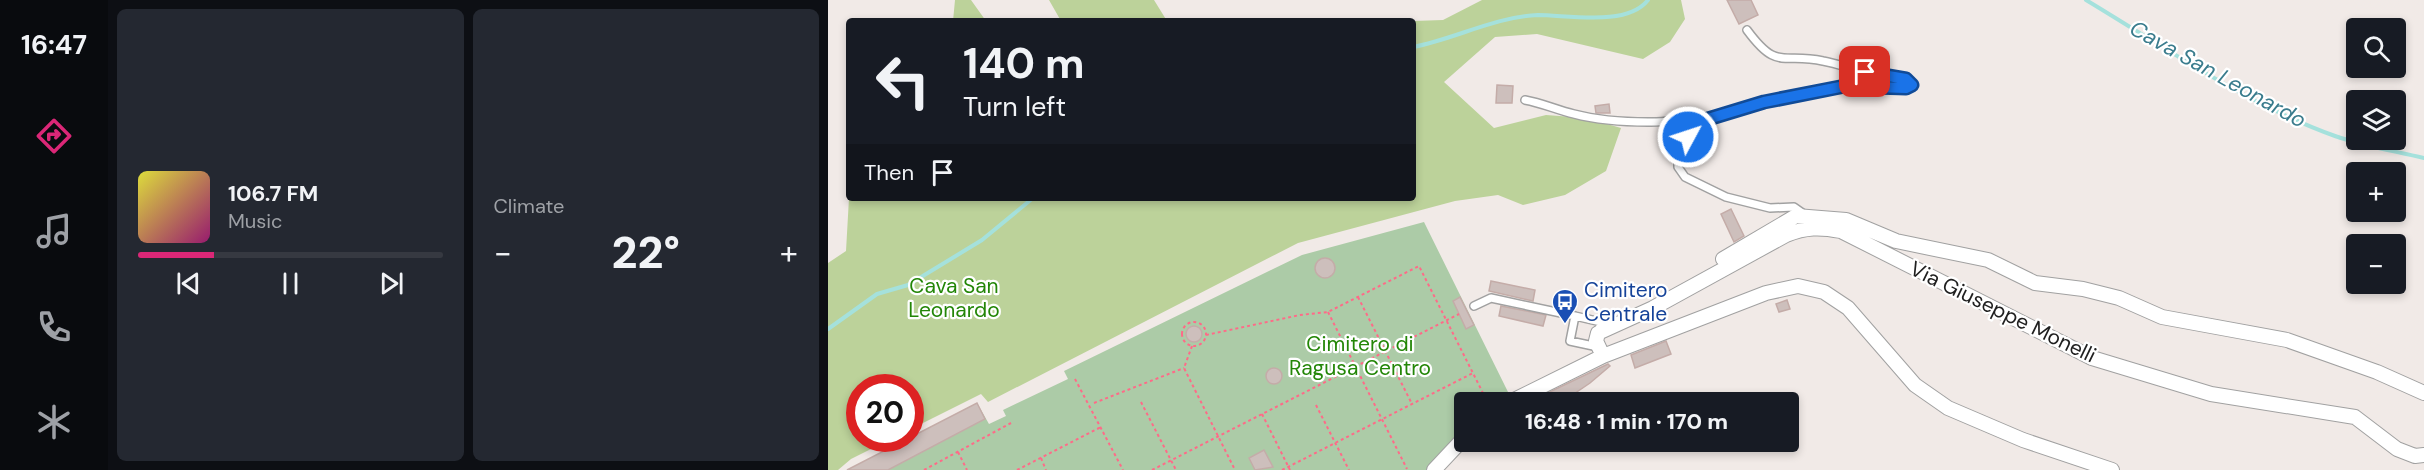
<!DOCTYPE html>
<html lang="en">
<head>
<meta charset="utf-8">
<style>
	:root { --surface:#171b24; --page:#242831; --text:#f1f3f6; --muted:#9ea1a6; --line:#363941; --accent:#db2777 }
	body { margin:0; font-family:"DM Sans",sans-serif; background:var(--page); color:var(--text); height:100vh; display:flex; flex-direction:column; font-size:22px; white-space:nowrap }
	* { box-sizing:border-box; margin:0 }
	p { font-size:20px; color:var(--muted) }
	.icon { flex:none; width:33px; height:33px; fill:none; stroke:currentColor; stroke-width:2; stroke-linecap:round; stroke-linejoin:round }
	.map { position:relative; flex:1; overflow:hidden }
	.side { display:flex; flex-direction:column; gap:9px; padding:9px; background:#0d0f14; width:720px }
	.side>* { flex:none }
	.banner { position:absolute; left:18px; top:18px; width:570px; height:183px; border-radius:6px; box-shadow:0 3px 9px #0003; background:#171b24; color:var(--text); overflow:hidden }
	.controls { position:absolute; left:1518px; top:18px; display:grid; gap:12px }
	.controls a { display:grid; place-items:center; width:60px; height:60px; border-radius:6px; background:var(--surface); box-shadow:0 3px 9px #0003; font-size:30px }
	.speed { position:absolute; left:18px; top:374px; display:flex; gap:12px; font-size:30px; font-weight:700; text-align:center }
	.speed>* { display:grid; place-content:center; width:78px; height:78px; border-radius:50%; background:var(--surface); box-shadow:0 3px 9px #0003; line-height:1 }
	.speed .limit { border:9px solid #d22; background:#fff; color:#111 }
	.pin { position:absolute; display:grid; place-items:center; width:51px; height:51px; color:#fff; margin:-26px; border-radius:12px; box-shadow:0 3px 9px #0006 }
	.me { position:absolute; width:66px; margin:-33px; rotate:50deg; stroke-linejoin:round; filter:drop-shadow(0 0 4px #0008) }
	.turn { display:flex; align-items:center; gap:21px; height:126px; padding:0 18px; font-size:27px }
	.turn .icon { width:78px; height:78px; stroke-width:2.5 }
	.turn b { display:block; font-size:42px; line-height:51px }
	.then { display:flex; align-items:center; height:57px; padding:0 18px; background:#0003; gap:12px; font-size:22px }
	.big { font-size:45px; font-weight:800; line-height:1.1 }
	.side .card { flex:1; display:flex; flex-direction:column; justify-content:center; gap:9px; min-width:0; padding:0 21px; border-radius:9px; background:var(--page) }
	.song { display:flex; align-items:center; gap:18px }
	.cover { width:72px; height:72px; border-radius:9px; background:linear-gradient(135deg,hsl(60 70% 55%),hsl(320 70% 35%)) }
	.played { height:6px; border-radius:3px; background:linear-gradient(90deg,var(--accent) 25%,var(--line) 25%) }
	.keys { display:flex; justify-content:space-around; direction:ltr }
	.heat { display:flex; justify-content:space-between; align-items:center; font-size:33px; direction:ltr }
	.side .tiles { flex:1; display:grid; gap:9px; grid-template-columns:repeat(2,1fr) }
	.trip { position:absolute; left:626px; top:392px; width:345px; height:60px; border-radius:6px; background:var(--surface); box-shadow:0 3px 9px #0003; font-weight:800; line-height:60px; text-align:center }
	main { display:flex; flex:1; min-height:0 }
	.dock { display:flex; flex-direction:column; width:108px; justify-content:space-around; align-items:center; background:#090b0e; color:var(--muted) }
	.dock .icon { width:42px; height:42px }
	.dock .current { color:var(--accent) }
	.dock b { font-size:27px; color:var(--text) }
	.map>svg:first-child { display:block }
	.forest { fill:#bcd29a }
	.cemetery { fill:#accba7 }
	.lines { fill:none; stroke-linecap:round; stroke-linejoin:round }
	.stream { stroke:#a5e1dc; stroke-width:4 }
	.building { fill:#cdbfbc; stroke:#c4aca8; stroke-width:1.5 }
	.service-casing { stroke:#a1a1a1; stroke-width:10 }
	.minor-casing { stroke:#a1a1a1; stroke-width:16 }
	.path { stroke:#ff6a88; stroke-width:2; stroke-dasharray:3 3; stroke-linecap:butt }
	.service { stroke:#fff; stroke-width:7 }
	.minor { stroke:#fff; stroke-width:14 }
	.route-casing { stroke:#114b97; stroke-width:15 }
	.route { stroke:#1a73e8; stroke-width:10 }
	.labels { text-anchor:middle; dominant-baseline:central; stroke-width:4.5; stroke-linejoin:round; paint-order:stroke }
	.park-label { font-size:21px; fill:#238607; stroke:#fff }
	.transit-label { font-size:21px; fill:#164399; stroke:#fff; text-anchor:start }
	.street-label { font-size:21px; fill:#202020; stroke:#fff }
	.water-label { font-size:22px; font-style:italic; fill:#3a7c8d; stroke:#fff }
</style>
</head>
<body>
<main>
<nav class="dock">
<b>16:47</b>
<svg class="icon current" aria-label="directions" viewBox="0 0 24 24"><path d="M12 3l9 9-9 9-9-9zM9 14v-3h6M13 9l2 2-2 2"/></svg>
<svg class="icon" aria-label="music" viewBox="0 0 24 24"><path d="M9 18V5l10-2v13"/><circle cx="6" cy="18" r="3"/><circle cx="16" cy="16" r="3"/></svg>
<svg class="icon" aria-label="phone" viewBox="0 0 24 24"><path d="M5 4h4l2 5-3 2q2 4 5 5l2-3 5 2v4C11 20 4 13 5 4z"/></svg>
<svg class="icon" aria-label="climate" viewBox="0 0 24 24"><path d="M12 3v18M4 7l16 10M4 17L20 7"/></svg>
</nav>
<section class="side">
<div class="tiles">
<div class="card">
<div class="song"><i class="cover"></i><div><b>106.7 FM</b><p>Music</p></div></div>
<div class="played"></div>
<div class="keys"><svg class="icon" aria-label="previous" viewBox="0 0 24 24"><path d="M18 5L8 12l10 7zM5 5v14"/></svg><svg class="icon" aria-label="pause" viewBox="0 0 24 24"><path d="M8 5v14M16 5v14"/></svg><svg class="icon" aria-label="next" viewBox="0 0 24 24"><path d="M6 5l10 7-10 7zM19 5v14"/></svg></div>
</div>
<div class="card"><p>Climate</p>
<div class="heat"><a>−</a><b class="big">22°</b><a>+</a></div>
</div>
</div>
</section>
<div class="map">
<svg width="1596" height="470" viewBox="0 0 1596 470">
	<rect width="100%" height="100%" fill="#f1eae7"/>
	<path class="forest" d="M127,0H143L158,21H125Z
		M221,0H326L339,21H233Z
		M654,0H853L857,19L842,42L815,59L709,34L667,37L616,82L666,128L718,115L758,118L793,128L778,171L737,195L695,205L670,195L627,201L470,243L160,402L153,394L83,429L82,387H32V438H65L23,459L10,470H0V263L18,251L21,198H585V21L615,20Z"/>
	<path class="cemetery" d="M596,222L681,394L670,402H636V432L598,470H21L149,403L161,424L178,416L175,410L240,379L236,371L474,255Z"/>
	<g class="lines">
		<path class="stream" d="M1258,0C1338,48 1418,104 1507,136C1535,146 1567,151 1596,158
			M585,47C627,39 666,17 710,15C740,15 799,27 820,0
			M0,329L49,294L80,285L154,240L205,198"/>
	</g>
	<path class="building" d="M899,0H923L930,15L911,24Z
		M669,85L685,86L684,103H668Z
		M781,104L782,113H768L767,106Z
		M903,209L916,236L906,242L893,214Z
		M487 268a10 10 0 1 1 20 0a10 10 0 1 1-20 0Z
		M663,281L707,290L705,301L661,291Z
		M632,297L646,325L638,329L625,301Z
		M959,300L962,309L951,312L948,304Z
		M673,306L718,315L715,326L671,316Z
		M358 334a8 8 0 1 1 16 0a8 8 0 1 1-16 0Z
		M838,341L843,354L807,368L803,355Z
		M780,364L782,366L762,383L734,402H711L709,398Z
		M438 376a8 8 0 1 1 16 0a8 8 0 1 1-16 0Z
		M149,403L157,419L60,470H19Z
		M436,450L445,467L427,470L421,458Z"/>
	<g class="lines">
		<defs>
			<path id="service" d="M919,30C950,72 954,52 995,61C1012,64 1028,71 1045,74C1059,76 1074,76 1084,85L1078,88L1017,86L936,102L880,119L860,137L850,154V167L857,177L898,197L942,208L966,207L976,214
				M697,100C714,103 729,110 746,114C769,120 797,122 820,122C841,123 859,116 880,119
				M646,306L663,298L747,316
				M770,333L773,322L747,316L742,341L770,347"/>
			<path id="minor" d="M895,259L968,216L1018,220L1068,241L1160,260L1207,283L1255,289L1291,298L1334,317L1459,340L1549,372L1596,393
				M775,356L768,341L770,333L825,308L958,235C978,227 992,227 1013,231L1264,358L1383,394L1527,417L1569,449L1587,456L1596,455
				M682,402L775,356L938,293L970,286L996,292L1020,308L1087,385L1120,408L1195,440L1284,470
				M606,470L636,438"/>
		</defs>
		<use href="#service" class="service-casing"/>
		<use href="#minor" class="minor-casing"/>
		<path class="path" d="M530,297L584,404
			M500,312L579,469
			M354 334a12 12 0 1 1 24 0a12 12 0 1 1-24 0Z
			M378,335L472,315L500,312L591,266L659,401
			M364,346L356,368L407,470
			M247,379L295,470
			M313,402L348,470
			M266,403L356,368
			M488,405L521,470
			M434,414L462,470
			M130,452L139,470
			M213,458L218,470
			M96,470L183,423
			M189,470L273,427
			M324,470L631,314
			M454,470L645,373"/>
		<use href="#service" class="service"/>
		<use href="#minor" class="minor"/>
	</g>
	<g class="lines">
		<defs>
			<path id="route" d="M860,137L880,119L936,102L1017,86L1078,88L1084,85L1078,79L1037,72"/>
		</defs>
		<use href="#route" class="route-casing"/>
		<use href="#route" class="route"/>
	</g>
	<defs>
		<symbol id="bus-pin" viewBox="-11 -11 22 30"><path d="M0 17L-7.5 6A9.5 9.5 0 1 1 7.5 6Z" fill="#1a4fb4" stroke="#fff"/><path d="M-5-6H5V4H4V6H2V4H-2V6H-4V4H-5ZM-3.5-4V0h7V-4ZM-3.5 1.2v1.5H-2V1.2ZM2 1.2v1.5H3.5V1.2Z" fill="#fff"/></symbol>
	</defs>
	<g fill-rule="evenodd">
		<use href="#bus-pin" x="722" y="287" width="30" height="40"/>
	</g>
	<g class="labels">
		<g class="park-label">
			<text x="126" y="286">Cava San<tspan x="126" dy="24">Leonardo</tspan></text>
			<text x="532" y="344">Cimitero di<tspan x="532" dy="24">Ragusa Centro</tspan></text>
		</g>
		<g class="transit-label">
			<text x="756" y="290">Cimitero<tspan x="756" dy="24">Centrale</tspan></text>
		</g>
		<g class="street-label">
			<text transform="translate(1175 312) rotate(26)">Via Giuseppe Monelli</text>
		</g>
		<g class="water-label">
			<text transform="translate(1390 74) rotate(29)">Cava San Leonardo</text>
		</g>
	</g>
</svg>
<div class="controls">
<a><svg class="icon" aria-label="search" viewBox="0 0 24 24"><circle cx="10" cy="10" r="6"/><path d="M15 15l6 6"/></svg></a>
<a><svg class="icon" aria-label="layers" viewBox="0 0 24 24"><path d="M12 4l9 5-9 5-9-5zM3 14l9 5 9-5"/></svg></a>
<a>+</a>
<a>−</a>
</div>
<div class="speed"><div class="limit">20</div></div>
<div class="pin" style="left:1037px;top:72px;background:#d93025"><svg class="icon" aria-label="arrive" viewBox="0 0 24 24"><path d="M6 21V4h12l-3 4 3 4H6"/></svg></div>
<svg class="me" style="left:860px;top:137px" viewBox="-20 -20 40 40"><circle r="17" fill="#1a73e8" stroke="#fff" stroke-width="3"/><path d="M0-11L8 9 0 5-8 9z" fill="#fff"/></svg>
<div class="trip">16:48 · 1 min · 170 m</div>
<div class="banner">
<div class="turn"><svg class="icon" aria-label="left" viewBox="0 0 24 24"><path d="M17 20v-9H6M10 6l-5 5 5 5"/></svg><div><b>140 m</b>Turn left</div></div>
<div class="then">Then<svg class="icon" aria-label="arrive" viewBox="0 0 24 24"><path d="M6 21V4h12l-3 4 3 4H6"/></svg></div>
</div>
</div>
</main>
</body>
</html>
